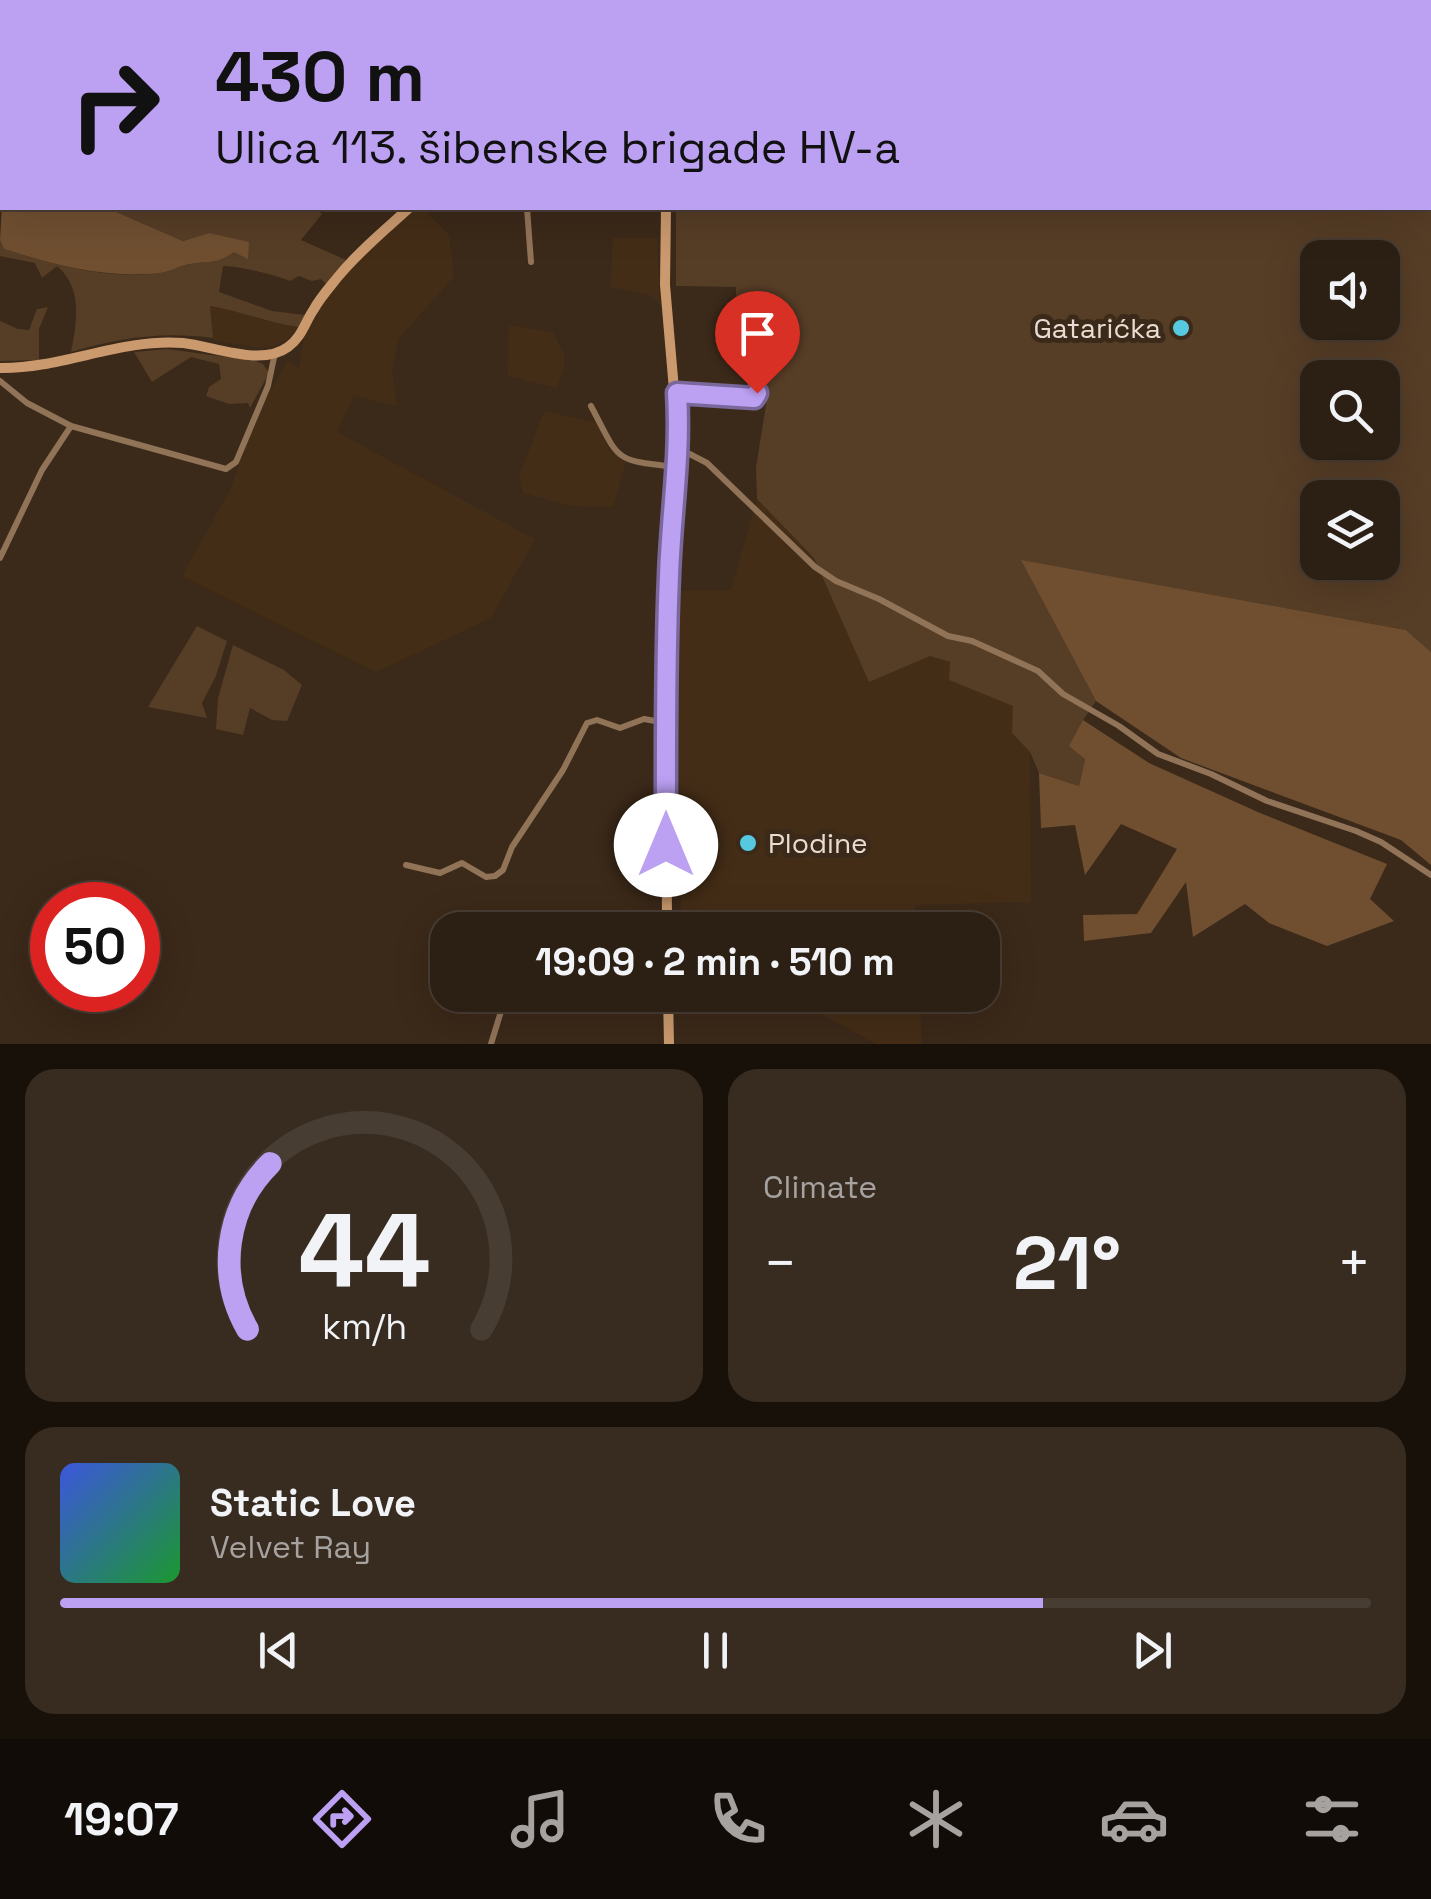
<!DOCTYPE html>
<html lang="en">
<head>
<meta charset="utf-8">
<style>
	:root { --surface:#2c1f13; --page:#382c21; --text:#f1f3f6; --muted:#a6a2a0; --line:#483d33; --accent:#bca0f2 }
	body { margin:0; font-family:"Space Grotesk",sans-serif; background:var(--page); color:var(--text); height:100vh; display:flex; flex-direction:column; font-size:38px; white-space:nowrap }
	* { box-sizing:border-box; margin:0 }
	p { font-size:32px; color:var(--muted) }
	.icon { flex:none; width:55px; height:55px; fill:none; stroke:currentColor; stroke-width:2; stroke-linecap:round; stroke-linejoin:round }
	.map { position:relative; height:1044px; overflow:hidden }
	.drawer { display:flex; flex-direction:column; gap:25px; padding:25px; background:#18110a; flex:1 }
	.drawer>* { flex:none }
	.banner { position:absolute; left:0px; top:0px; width:1432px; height:210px; box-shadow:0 10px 40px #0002,0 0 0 2px var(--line); background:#bca0f2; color:#111; overflow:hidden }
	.tools { position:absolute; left:1300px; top:240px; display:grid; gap:20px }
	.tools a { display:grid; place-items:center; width:100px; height:100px; border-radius:20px; background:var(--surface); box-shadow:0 10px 40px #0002,0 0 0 2px var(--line); font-size:50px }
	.speed { position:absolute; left:30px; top:882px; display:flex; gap:20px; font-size:50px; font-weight:700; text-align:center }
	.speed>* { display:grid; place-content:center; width:130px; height:130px; border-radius:50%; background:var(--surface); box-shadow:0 10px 40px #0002,0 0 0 2px var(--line); line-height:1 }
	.speed .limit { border:15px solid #d22; background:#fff; color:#111 }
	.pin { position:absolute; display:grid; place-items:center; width:85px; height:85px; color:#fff; margin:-102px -42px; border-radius:50% 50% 50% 0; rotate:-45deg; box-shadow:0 0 10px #0007 }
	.pin .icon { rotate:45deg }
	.me { position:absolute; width:110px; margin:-55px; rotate:0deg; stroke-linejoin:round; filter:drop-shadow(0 0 8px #0008) }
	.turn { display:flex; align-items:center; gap:35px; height:210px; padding:0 50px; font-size:45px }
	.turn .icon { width:130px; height:130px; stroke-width:2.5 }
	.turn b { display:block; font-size:70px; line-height:85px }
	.big { font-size:75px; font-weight:700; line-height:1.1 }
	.drawer .card { flex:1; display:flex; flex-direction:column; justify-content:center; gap:15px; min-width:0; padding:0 35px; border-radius:30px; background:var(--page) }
	.drawer .dial { align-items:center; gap:0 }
	.dial svg { height:260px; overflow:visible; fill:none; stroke:var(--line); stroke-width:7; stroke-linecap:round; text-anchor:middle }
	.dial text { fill:var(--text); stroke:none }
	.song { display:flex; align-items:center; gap:30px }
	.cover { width:120px; height:120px; border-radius:15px; background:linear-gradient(135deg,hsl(230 70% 55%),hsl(130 70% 35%)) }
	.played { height:10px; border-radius:5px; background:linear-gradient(90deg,var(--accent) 75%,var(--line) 75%) }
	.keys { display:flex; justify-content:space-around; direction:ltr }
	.heat { display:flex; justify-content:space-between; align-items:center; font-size:55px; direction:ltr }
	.drawer .tiles { flex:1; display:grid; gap:25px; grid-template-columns:1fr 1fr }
	.card:last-child { grid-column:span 2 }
	.trip { position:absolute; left:430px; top:912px; width:570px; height:100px; border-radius:30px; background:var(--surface); box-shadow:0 10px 40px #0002,0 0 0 2px var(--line); font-weight:700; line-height:100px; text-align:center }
	.tab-bar { display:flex; height:160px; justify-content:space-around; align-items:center; background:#120c08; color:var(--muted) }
	.tab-bar .icon { width:70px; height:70px }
	.tab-bar .on { color:var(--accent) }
	.tab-bar b { font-size:45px; color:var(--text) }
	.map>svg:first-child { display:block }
	.built { fill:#442d17 }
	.green { fill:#563d26; fill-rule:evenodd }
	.forest { fill:#704f31 }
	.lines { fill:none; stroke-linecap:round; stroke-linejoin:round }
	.street { stroke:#917358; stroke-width:6 }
	.secondary { stroke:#ca996e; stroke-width:10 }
	.route-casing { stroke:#7a689d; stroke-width:25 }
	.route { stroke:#bca0f2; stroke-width:18 }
	.poi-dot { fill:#56c9e0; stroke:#3b2919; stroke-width:4 }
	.labels { text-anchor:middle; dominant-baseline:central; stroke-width:10; stroke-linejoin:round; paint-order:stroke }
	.poi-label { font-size:28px; fill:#e8dcd2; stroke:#3b2919; text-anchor:end }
</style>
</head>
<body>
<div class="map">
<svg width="1431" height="1044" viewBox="0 0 1431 1044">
	<rect width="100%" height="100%" fill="#3b2919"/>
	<path class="built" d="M414,208H422L449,235L454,277L399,338L392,370L397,406L354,396L337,432L535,539L491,618L376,672L182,576L231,488L256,415L288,360L299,368L304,337L314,315L340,280Z
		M613,238H657L660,304L649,295L610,287Z
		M209,306L244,312L262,320L298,327L290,338L274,346L260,348L213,340Z
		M509,325L553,332L564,354V367L557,388L508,376Z
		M544,411L598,423L609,449L626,462L613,507L571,506L523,493L519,476Z
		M757,499L814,558L869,681L930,656L950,662L949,680L1014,706L1012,733L1030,752L1031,902L915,905V930H681L676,591L731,590Z
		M787,995H919L922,1044H876Z"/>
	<path class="green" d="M773,0H1431V652L1406,630L1022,561L1096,701L1083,720L1085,758L1079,786L1039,773L1030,752L1012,733L1013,706L949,680L950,662L930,656L869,682L814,558L757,499L756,467L766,405L764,314L736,299V287L676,286V208H1430V2H773ZM1318,258H1382V322H1318ZM1318,378H1382V442H1318ZM1318,498H1382V562H1318Z
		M107,208H313L322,214L301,240L346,260L326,284L321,279L312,281L299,276L290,281C275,275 239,266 223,266L219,292L272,311L306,315L298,327C268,323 241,311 210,306L213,338C162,331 119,338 71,352C77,322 83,288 57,266L42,278L35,263L0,256V240L4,249C53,265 108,280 160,273C171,272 180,265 191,264C210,261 218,264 234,252L209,233L183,241Z
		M48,307L39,329V360L0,361V321L18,329L29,330L37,309Z
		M167,349L256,361L263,364L269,373L250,408L248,403L229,404L206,396L209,387L221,379L219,364L191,357L152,382L134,352Z
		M197,626L227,641L216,676L202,703L207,718L148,707Z
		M233,645L284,670L302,685L287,721L272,720L250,708L243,735L216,729L218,698Z"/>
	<path class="forest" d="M2,206L107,208L183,241L209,233L249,242L248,259L234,252C218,264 210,261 190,264C180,265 171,272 160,273C108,279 53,265 4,249L0,240Z
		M1021,560L1406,630L1431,652V865L1401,840L1181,758L1096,701Z
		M1083,720L1149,763L1260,813L1387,864L1370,899L1394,921L1327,946L1269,923L1245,904L1193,937L1186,882L1151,933L1084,941L1083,915L1137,914L1177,849L1121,824L1085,875L1075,825L1041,828L1039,773L1079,786L1085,759L1069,746Z"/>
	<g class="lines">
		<path class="street" d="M728,0L733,2
			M476,2L479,0
			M589,2L591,0
			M527,208L531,262
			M0,381L27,403L71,426L226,469L236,462L268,386L275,353
			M677,393L754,397L757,393L755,329
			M591,406C620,461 612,460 676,467
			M680,449L707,463L815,567L836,581L879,599L948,636L972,641L1038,671L1063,694L1119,726L1158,754L1211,774L1267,801L1356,831L1381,842L1431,875
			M0,558L42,470L71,426
			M406,865L440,873L462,863L486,877L495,876L503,870L512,847L563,770L587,723L597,720L620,728L644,719L666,723
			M491,1044L506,995"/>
		<path class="secondary" d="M662,0V2
			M666,208L665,285L679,448L669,571L666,654L667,930
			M0,368C62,369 120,338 183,343C213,346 261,367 288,347C302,337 305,322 314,309C320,298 329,288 337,278C358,252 385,230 409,208
			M668,995L669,1044"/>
	</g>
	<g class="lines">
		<defs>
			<path id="route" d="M666,845C666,755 665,666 669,576C671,515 681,455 677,393L754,398L757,393"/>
		</defs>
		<use href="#route" class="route-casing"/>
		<use href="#route" class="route"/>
	</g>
	<g class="poi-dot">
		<circle cx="1181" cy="328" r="10"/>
		<circle cx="748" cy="843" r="10"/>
	</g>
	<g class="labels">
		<g class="poi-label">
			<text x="1161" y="328">Gatarićka</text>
			<text x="768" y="843" text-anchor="start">Plodine</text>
		</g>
	</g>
</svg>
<div class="tools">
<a><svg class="icon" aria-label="sound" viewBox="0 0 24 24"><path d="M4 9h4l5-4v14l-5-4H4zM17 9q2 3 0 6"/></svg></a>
<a><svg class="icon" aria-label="search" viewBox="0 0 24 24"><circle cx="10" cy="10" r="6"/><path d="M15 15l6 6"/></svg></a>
<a><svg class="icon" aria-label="layers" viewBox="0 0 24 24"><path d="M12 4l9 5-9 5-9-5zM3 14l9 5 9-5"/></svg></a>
</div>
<div class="speed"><div class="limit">50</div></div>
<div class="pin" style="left:757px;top:393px;background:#d93025"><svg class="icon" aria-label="arrive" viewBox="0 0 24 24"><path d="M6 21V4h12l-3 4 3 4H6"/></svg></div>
<svg class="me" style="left:666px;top:845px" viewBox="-20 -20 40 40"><circle r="19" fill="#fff"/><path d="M0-13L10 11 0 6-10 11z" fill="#bca0f2"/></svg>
<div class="trip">19:09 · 2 min · 510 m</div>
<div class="banner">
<div class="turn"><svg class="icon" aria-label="right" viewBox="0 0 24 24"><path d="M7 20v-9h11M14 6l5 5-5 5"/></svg><div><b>430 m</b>Ulica 113. šibenske brigade HV-a</div></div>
</div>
</div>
<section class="drawer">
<div class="tiles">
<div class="card dial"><svg viewBox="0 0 100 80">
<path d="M14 69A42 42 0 1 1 86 69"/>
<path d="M14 69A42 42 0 0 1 21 18" stroke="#bca0f2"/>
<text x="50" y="56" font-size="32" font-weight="700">44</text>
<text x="50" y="72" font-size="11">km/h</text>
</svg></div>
<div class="card"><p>Climate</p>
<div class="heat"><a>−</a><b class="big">21°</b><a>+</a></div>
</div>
<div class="card">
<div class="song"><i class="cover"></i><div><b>Static Love</b><p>Velvet Ray</p></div></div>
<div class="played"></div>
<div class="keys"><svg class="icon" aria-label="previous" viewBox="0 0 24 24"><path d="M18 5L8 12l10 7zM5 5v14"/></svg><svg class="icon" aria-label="pause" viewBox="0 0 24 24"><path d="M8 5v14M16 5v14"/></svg><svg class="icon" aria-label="next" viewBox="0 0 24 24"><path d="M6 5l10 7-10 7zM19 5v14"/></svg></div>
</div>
</div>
</section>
<nav class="tab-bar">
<b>19:07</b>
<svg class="icon on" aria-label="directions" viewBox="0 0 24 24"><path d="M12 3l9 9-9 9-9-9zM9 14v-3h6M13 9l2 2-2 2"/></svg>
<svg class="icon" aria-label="music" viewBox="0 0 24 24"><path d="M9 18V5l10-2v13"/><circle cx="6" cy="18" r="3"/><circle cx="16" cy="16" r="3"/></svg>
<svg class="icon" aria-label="phone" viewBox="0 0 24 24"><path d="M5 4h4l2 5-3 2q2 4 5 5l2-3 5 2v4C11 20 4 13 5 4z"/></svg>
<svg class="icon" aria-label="climate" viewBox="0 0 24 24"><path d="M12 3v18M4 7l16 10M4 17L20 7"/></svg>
<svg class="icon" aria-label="car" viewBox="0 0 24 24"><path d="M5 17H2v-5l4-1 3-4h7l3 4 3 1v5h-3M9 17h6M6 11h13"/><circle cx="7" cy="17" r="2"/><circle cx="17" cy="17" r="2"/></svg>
<svg class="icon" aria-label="filters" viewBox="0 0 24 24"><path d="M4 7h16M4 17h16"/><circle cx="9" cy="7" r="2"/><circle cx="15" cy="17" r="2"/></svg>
</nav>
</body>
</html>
